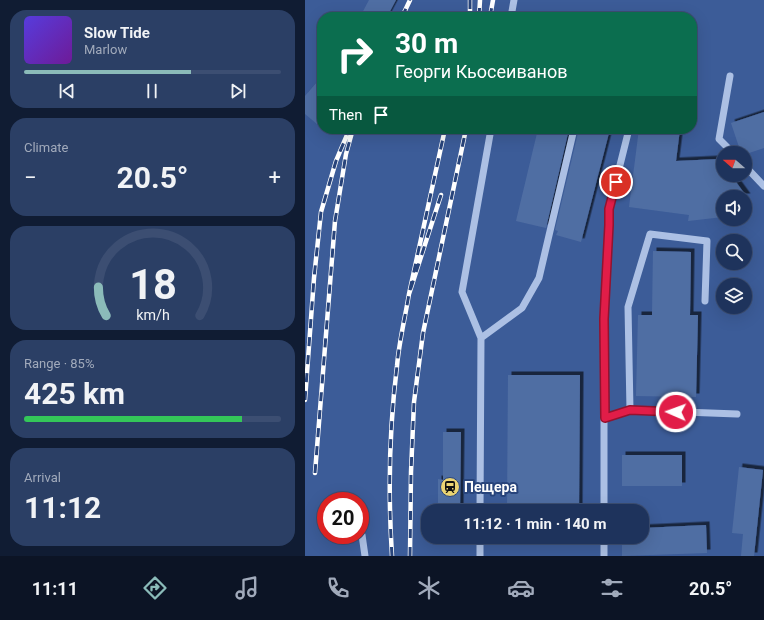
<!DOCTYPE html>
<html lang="en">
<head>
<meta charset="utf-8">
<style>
	:root { --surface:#1e335c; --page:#2b3f65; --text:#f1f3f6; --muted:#a1aabb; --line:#3c4e72; --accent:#8bbbb9 }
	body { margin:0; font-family:Roboto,sans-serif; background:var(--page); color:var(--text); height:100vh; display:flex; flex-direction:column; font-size:15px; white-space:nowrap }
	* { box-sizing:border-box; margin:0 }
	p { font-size:13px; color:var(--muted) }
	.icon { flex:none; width:22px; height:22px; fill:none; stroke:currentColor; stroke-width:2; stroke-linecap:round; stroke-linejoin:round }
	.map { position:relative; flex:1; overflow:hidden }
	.drawer { display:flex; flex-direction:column; gap:10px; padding:10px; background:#101c33; width:305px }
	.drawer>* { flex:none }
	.hud { position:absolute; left:12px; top:12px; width:380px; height:122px; border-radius:16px; box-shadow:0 4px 16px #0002,0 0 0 1px var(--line); background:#0b6e4f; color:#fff; overflow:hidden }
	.needle { width:26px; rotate:290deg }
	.controls { position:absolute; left:411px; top:146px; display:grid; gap:8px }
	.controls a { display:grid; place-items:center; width:36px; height:36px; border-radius:50%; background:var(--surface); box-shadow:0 4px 16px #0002,0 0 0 1px var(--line); font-size:20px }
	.speed { position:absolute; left:12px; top:492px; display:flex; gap:8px; font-size:20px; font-weight:700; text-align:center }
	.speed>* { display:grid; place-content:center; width:52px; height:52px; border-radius:50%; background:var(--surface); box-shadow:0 4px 16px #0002,0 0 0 1px var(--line); line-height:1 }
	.speed .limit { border:6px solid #d22; background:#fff; color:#111 }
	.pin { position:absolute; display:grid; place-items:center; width:34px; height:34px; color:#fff; margin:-17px; border:2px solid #fff; border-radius:50%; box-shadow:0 1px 4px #0007 }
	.me { position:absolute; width:44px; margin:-22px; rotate:272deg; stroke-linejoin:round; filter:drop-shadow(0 0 3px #0008) }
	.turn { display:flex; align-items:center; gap:14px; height:84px; padding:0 12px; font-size:18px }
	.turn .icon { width:52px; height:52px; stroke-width:2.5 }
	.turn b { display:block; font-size:28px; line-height:34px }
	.then { display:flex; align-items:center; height:38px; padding:0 12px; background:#0003; gap:8px; font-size:15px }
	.big { font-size:30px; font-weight:700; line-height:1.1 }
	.drawer .widget { flex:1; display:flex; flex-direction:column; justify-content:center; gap:6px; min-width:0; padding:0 14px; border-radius:16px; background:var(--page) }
	.drawer .dial { align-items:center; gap:0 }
	.dial svg { height:104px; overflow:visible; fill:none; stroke:var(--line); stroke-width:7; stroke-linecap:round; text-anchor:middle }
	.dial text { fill:var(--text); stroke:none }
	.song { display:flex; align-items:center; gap:12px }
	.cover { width:48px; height:48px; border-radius:6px; background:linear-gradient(135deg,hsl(250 70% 55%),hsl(280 70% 35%)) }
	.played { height:4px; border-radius:2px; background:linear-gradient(90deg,var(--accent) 65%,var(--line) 65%) }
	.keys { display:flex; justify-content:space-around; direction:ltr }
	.heat { display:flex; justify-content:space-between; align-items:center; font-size:22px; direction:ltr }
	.charge { height:6px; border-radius:3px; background:linear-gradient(90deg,#34c759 85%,var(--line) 0) }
	.trip { position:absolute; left:116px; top:504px; width:228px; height:40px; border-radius:16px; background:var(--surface); box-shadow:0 4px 16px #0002,0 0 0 1px var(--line); font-weight:700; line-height:40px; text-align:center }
	.tabs { display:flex; height:64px; justify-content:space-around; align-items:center; background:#0c1425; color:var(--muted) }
	.tabs .icon { width:28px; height:28px }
	.tabs .selected { color:var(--accent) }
	.tabs b { font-size:18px; color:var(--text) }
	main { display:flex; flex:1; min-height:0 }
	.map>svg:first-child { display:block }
	.green { fill:#3c5c98; fill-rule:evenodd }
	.building { fill:#506ea3; filter:url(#shadow) }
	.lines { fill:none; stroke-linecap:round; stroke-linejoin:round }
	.minor { stroke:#acc0e4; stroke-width:7 }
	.rail-casing { stroke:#fff; stroke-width:4.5 }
	.rail { stroke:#28447b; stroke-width:3; stroke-dasharray:9; stroke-linecap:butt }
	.route-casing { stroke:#92132f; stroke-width:10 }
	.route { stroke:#e11d48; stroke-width:7 }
	.labels { text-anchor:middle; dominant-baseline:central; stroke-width:4; stroke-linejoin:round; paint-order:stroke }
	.poi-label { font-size:14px; font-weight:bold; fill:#fff; stroke:#28447b; text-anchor:start }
</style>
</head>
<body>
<main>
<section class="drawer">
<div class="widget">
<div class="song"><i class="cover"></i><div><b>Slow Tide</b><p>Marlow</p></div></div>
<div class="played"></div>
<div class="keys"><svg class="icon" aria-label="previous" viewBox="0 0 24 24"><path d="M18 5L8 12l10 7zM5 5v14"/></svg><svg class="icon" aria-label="pause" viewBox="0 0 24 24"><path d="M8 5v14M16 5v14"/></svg><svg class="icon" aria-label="next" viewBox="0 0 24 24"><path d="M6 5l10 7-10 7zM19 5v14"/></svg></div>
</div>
<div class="widget"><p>Climate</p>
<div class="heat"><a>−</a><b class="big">20.5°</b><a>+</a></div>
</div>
<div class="widget dial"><svg viewBox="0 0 100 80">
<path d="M14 69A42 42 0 1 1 86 69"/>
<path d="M14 69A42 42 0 0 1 8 47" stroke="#8bbbb9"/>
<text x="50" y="56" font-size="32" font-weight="700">18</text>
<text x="50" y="72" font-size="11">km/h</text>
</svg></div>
<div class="widget"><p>Range · 85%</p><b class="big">425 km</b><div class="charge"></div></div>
<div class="widget"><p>Arrival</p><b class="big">11:12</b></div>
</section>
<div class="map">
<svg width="459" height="556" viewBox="0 0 459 556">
	<defs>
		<filter id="shadow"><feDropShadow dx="3.5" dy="-3.5" stdDeviation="0" flood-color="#0009"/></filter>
	</defs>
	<rect width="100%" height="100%" fill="#28447b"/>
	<path class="green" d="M0,0H459V556H0ZM17,17H387V129H17ZM418,153H440V175H418ZM418,197H440V219H418ZM418,241H440V263H418ZM418,285H440V307H418ZM21,501H55V535H21ZM123,511H337V537H123Z"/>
	<path class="building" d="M64,0H91L82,17H55Z
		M17,76V117L12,124L0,114V96Z
		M459,112V148L444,153H436L426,123Z
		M233,129H264L241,228L211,221Z
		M274,129H305L276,242L251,235L253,231L250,230Z
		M334,129H375L371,161L414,159L418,164V175H426L442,197H418V217L383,221L384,215L324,207Z
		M348,251L386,252L385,315H393L391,397L331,396L333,315H347Z
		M203,375H275L274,511H202Z
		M138,432H156L155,511H135V506H133V479L138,480Z
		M317,455H377V486H317Z
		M434,467L458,470L449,556H436L438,534L427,533Z
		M401,525L402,553L317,556V537H337V528Z"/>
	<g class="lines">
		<path class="minor" d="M206,17L209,0
			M425,76L414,139L428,153
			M440,166L459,186
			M176,338L217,308L234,278L269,129
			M325,410L432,414
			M300,418L325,410L323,307L345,234L402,241L400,301
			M175,511L176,338L157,292L186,129
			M299,511V319L304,209L324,129
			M57,535L60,556
			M175,556V537
			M299,556V537"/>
		<defs>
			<path id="rail" d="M165,0V17
				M97,17L105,0
				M174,17L175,0
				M185,17L188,0
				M136,195L104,294L140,129
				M0,400L9,278L16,212L31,161L42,135
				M10,473L30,221L41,154L48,129
				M87,556C83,493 84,430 92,366C94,342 100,318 104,294
				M105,556L106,472L109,402L118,333L161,129"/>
		</defs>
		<use href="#rail" class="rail-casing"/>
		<use href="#rail" class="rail"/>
	</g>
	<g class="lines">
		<defs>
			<path id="route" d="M311,182L304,209V225L299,319L300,418L325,410L371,412"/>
		</defs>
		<use href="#route" class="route-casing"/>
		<use href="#route" class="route"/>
	</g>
	<defs>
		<symbol id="station-disc" viewBox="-11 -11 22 22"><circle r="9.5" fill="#ebd473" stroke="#28447b"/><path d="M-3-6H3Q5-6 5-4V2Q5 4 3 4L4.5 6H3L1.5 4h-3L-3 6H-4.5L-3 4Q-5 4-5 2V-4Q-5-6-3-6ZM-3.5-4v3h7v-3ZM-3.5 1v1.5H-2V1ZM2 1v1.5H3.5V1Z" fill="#111"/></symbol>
	</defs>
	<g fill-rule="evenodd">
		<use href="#station-disc" x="134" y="476" width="22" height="22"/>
	</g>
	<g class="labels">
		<g class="poi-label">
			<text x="159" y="487">Пещера</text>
		</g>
	</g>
</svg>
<div class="controls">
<a><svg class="needle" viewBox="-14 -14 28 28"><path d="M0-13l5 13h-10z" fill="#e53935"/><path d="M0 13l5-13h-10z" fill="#a1aabb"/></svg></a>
<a><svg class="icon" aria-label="sound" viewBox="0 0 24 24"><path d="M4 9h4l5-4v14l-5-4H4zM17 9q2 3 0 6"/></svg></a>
<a><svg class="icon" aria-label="search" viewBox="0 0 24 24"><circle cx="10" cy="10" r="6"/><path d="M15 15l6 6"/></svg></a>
<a><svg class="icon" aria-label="layers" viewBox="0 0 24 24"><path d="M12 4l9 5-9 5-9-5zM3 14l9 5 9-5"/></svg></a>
</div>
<div class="speed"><div class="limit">20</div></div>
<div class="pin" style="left:311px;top:182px;background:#d93025"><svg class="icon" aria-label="arrive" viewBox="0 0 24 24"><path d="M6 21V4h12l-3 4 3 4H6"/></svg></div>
<svg class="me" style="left:371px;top:412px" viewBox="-20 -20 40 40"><circle r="17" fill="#e11d48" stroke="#fff" stroke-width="3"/><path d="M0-11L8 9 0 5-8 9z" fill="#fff"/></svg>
<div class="trip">11:12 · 1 min · 140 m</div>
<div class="hud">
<div class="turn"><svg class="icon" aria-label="right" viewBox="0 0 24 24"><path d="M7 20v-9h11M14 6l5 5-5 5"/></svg><div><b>30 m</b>Георги Кьосеиванов</div></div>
<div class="then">Then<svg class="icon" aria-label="arrive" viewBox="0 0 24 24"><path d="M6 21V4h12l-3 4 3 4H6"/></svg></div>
</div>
</div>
</main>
<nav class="tabs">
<b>11:11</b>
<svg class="icon selected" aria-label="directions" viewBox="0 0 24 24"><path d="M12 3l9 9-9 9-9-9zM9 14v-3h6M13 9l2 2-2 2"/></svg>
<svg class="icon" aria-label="music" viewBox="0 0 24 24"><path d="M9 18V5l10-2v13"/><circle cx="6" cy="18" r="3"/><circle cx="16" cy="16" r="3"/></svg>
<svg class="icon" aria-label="phone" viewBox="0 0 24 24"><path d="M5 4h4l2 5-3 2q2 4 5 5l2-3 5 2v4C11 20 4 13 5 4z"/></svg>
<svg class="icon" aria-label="climate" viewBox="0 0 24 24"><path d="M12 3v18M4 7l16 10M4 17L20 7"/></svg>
<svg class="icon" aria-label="car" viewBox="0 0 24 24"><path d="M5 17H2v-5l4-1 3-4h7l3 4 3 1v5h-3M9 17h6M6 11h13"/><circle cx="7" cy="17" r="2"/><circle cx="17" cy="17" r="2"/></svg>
<svg class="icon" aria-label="filters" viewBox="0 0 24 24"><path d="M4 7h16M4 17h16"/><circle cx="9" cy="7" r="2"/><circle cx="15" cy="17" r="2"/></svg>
<b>20.5°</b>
</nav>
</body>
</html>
